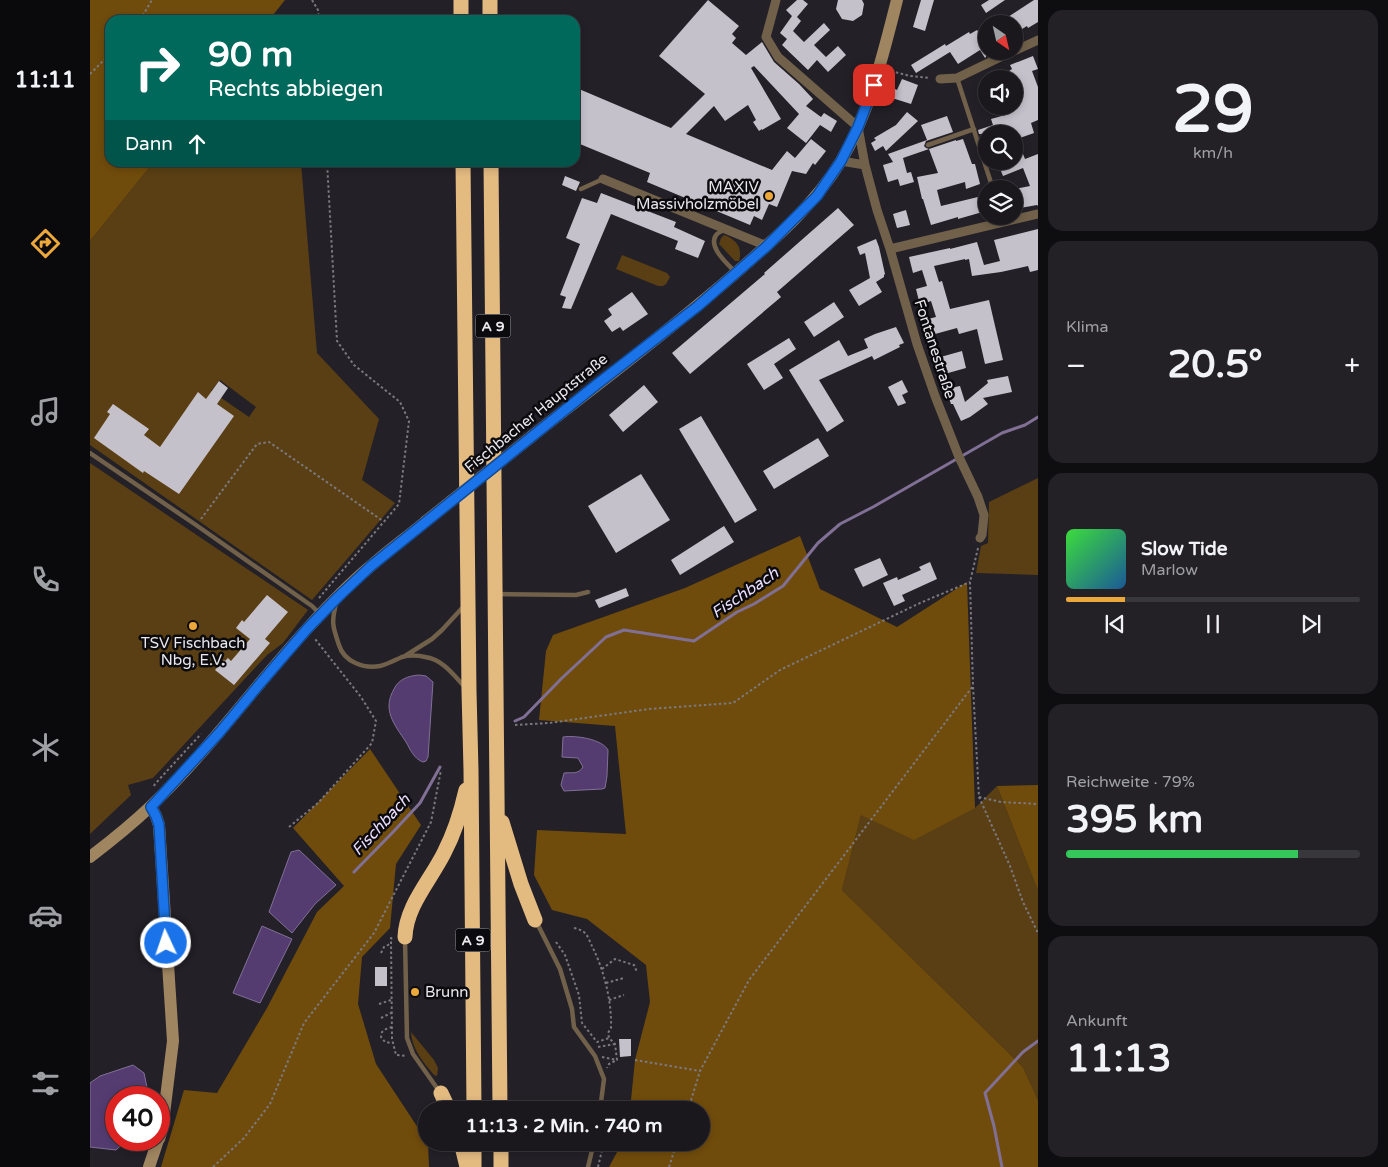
<!DOCTYPE html>
<html lang="de">
<head>
<meta charset="utf-8">
<style>
	:root { --surface:#1a181d; --page:#232126; --text:#f1f3f6; --muted:#9fa0a4; --line:#38373b; --accent:#eda83b }
	body { margin:0; font-family:"Varela Round",sans-serif; background:var(--page); color:var(--text); height:100vh; display:flex; flex-direction:column; font-size:19px; white-space:nowrap }
	* { box-sizing:border-box; margin:0 }
	p { font-size:16px; color:var(--muted) }
	.icon { flex:none; width:28px; height:28px; fill:none; stroke:currentColor; stroke-width:2; stroke-linecap:round; stroke-linejoin:round }
	.map { position:relative; flex:1; overflow:hidden }
	.drawer { display:flex; flex-direction:column; gap:10px; padding:10px; background:#0e0d10; width:350px }
	.drawer>* { flex:none }
	.guide { position:absolute; left:15px; top:15px; width:475px; height:152px; border-radius:15px; box-shadow:0 2px 8px #0003,0 0 0 1px var(--line); background:#00695c; color:#fff; overflow:hidden }
	.needle { width:32px; rotate:146deg }
	.fabs { position:absolute; left:888px; top:15px; display:grid; gap:10px }
	.fabs a { display:grid; place-items:center; width:45px; height:45px; border-radius:50%; background:var(--surface); box-shadow:0 2px 8px #0003,0 0 0 1px var(--line); font-size:25px }
	.speed { position:absolute; left:15px; top:1086px; display:flex; gap:10px; font-size:25px; font-weight:700; text-align:center }
	.speed>* { display:grid; place-content:center; width:65px; height:65px; border-radius:50%; background:var(--surface); box-shadow:0 2px 8px #0003,0 0 0 1px var(--line); line-height:1 }
	.speed .limit { border:8px solid #d22; background:#fff; color:#111 }
	.pin { position:absolute; display:grid; place-items:center; width:42px; height:42px; color:#fff; margin:-21px; border-radius:10px; box-shadow:0 2px 8px #0006 }
	.me { position:absolute; width:55px; margin:-28px; rotate:357deg; stroke-linejoin:round; filter:drop-shadow(0 0 4px #0008) }
	.turn { display:flex; align-items:center; gap:18px; height:105px; padding:0 20px; font-size:22px }
	.turn .icon { width:65px; height:65px; stroke-width:2.5 }
	.turn b { display:block; font-size:35px; line-height:42px }
	.then { display:flex; align-items:center; height:48px; padding:0 20px; background:#0003; gap:10px; font-size:19px }
	.big { font-size:38px; font-weight:700; line-height:1.1 }
	.drawer .widget { flex:1; display:flex; flex-direction:column; justify-content:center; gap:8px; min-width:0; padding:0 18px; border-radius:15px; background:var(--page) }
	.drawer .dial { align-items:center; gap:0 }
	.dial b { font-size:65px; line-height:1 }
	.song { display:flex; align-items:center; gap:15px }
	.cover { width:60px; height:60px; border-radius:8px; background:linear-gradient(135deg,hsl(120 70% 55%),hsl(210 70% 35%)) }
	.played { height:5px; border-radius:2px; background:linear-gradient(90deg,var(--accent) 20%,var(--line) 20%) }
	.keys { display:flex; justify-content:space-around; direction:ltr }
	.heat { display:flex; justify-content:space-between; align-items:center; font-size:28px; direction:ltr }
	.charge { height:8px; border-radius:4px; background:linear-gradient(90deg,#34c759 79%,var(--line) 0) }
	.trip { position:absolute; left:328px; top:1101px; width:292px; height:50px; border-radius:25px; background:var(--surface); box-shadow:0 2px 8px #0003,0 0 0 1px var(--line); font-weight:700; line-height:50px; text-align:center }
	main { display:flex; flex:1; min-height:0 }
	.tabs { display:flex; flex-direction:column; width:90px; justify-content:space-around; align-items:center; background:#0a0a0c; color:var(--muted) }
	.tabs .icon { width:35px; height:35px }
	.tabs .on { color:var(--accent) }
	.tabs b { font-size:22px; color:var(--text) }
	.map>svg:first-child { display:block }
	.green { fill:#5a3f14; fill-rule:evenodd }
	.forest { fill:#704c0c }
	.water { fill:#543c71; stroke:#817096 }
	.lines { fill:none; stroke-linecap:round; stroke-linejoin:round }
	.stream { stroke:#817096; stroke-width:3 }
	.building { fill:#c5c1cb }
	.path { stroke:#7b787e; stroke-width:2; stroke-dasharray:2.5 2.5; stroke-linecap:butt }
	.lane { stroke:#71614a; stroke-width:4.5 }
	.street { stroke:#71614a; stroke-width:9 }
	.secondary { stroke:#9f8560; stroke-width:12 }
	.highway { stroke:#e3ba80; stroke-width:15 }
	.secondary-bridge { stroke:#9f8560; stroke-width:12 }
	.route-casing { stroke:#114b97; stroke-width:12 }
	.route { stroke:#1a73e8; stroke-width:9 }
	.poi-dot { fill:#eda83b; stroke:#0b0a0d; stroke-width:2 }
	.labels { text-anchor:middle; dominant-baseline:central; stroke-width:5; stroke-linejoin:round; paint-order:stroke }
	.shield { fill:#0b0a0d; stroke:#a7a5aa; stroke-width:1 }
	.shield-label { font-size:14px; font-weight:bold; fill:#eae8ed }
	.poi-label { font-size:15px; fill:#eae8ed; stroke:#0b0a0d; text-anchor:end }
	.street-label { font-size:15px; fill:#eae8ed; stroke:#0b0a0d }
	.water-label { font-size:16px; font-style:italic; fill:#eaddfe; stroke:#0b0a0d }
</style>
</head>
<body>
<main>
<nav class="tabs">
<b>11:11</b>
<svg class="icon on" aria-label="directions" viewBox="0 0 24 24"><path d="M12 3l9 9-9 9-9-9zM9 14v-3h6M13 9l2 2-2 2"/></svg>
<svg class="icon" aria-label="music" viewBox="0 0 24 24"><path d="M9 18V5l10-2v13"/><circle cx="6" cy="18" r="3"/><circle cx="16" cy="16" r="3"/></svg>
<svg class="icon" aria-label="phone" viewBox="0 0 24 24"><path d="M5 4h4l2 5-3 2q2 4 5 5l2-3 5 2v4C11 20 4 13 5 4z"/></svg>
<svg class="icon" aria-label="climate" viewBox="0 0 24 24"><path d="M12 3v18M4 7l16 10M4 17L20 7"/></svg>
<svg class="icon" aria-label="car" viewBox="0 0 24 24"><path d="M5 17H2v-5l4-1 3-4h7l3 4 3 1v5h-3M9 17h6M6 11h13"/><circle cx="7" cy="17" r="2"/><circle cx="17" cy="17" r="2"/></svg>
<svg class="icon" aria-label="filters" viewBox="0 0 24 24"><path d="M4 7h16M4 17h16"/><circle cx="9" cy="7" r="2"/><circle cx="15" cy="17" r="2"/></svg>
</nav>
<div class="map">
<svg width="948" height="1167" viewBox="0 0 948 1167">
	<rect width="100%" height="100%" fill="#232027"/>
	<path class="green" d="M63,163H211L227,353L289,419L272,480L305,503L222,600L0,445V241ZM130,380L166,407L159,417L121,391Z
		M634,235C646,239 653,248 649,261H645L629,244L631,238Z
		M532,255L577,273L580,277L576,284L573,286H568L526,269Z
		M0,463L218,610L193,643L177,655L63,778L38,785L41,795L0,834Z
		M948,478V575L886,573L891,546L898,543L899,502Z
		M907,786L948,891V1100L933,1067L752,890L771,815L885,808Z
		M321,1032L344,1060L348,1068L347,1076L344,1075C333,1062 322,1049 321,1032Z"/>
	<path class="forest" d="M0,0H195L179,20H20V162L63,163L0,241Z
		M710,536L730,589L807,627L877,582L885,808L824,840L771,815L752,890L933,1067L948,1100V1167H519L532,1143L611,1142V1110H540L545,1060L560,1002L556,965L497,919L462,910L444,875L447,830L536,834L525,726L449,720L456,651L463,635L595,588Z
		M280,749L331,825L306,864L300,928L272,957L268,1004L286,1064L336,1140V1142L338,1143L339,1167H71L94,1090L127,1093L177,1008L227,912L254,886L203,828Z
		M948,785V891L907,786Z"/>
	<path class="water" d="M329,675L336,676L343,682L338,757L336,761L333,762C324,759 320,749 316,742C304,724 292,710 304,689C309,679 318,676 329,675Z
		M473,737C485,735 512,739 518,750L517,776L515,788L512,789L474,791L471,785L474,773C482,772 488,775 493,767L488,758L472,757Z
		M209,850L246,885L225,904L202,933L179,912L201,852Z
		M172,926L202,939L170,1003L143,993Z
		M43,1065L54,1073L59,1097L26,1098V1140H37L26,1150L0,1147V1083L10,1076Z"/>
	<g class="lines">
		<path class="stream" d="M425,721L434,717L472,678L516,637L534,630L604,641L647,612L664,604L693,586L728,543L750,524L783,507L912,433L935,425L948,417
			M264,872L304,831L330,803L350,767
			M912,1167L904,1126L895,1093L933,1052L948,1041"/>
	</g>
	<path class="building" d="M618,0L649,26L642,34L646,38L642,43L656,55L672,42L684,62L709,84L723,99L716,106L731,117L734,113L747,121L741,132L730,125L716,143L697,128L709,114L664,66L661,68L691,119L672,130V129L669,131L663,122L666,120L658,105L635,121L624,106L596,134L682,170L697,151L705,158L721,139L736,151L725,165L723,163L716,174L702,171L687,207L679,204L672,220L664,216L660,225L557,182L560,173L485,142V97L489,89L581,128L615,94L569,56Z
		M707,0H713L718,4L707,17L711,21L703,31L714,42L734,23L740,30L724,45L736,57L748,46L756,55L738,72L727,60L718,70L692,45L697,39L690,33L702,16L696,10Z
		M748,0H772L774,4L772,15L763,21L752,19L746,9Z
		M831,0H844L835,31L823,27Z
		M899,0H915L896,13L891,5Z
		M944,0H948V22L938,28L937,26L924,34V24H907Z
		M887,30L890,34L896,30V57L895,58L890,50L868,64L860,52L826,73L821,65L855,44L856,46L879,32L880,34Z
		M943,56L948,69L942,71L948,87V120L941,123L944,133L927,139L935,159L948,154V206L947,205L924,209V189L940,186L933,168L913,176L907,161H924V134H889L888,130L903,125L901,119L919,114L917,106H924V79H922L919,71L922,69L920,65Z
		M812,79L828,85L821,104L802,98L805,89L807,90Z
		M817,112L828,121L796,151L793,146L785,151L781,143L786,140L784,138L806,125Z
		M857,116L863,132L836,141L834,146L836,148L839,149L813,158L817,173L821,172L824,182L810,186L808,179L798,182L793,165L803,162L798,154L837,140L831,125Z
		M873,139L882,164H885L890,184L876,189L875,182L847,190L851,206L896,195V211L868,219V217L841,225L833,199H832L827,177L848,173L839,149L866,140V141Z
		M475,176L490,182L486,191L472,185Z
		M511,193L586,222L584,227L615,241L608,258L585,249L588,241L521,214L481,309L472,308L476,297L470,295L490,244L476,238L492,198L507,203Z
		M748,208L764,225L687,292L691,297L600,374L582,353L675,274L674,273Z
		M816,210L820,225L807,228L803,214Z
		M948,229V270L940,272L938,266L911,272L882,276L879,259L875,260V259L844,266L849,282L852,281L860,309L899,300L913,360L895,364L887,329L869,334L867,328L845,334V332L838,334L834,320L846,317L841,301L830,305L826,289L837,286L832,270L823,273L819,257L860,248V249L887,242L894,265L910,261L904,240Z
		M786,239L789,247L795,274L794,275V277L786,282L792,292L769,306L759,290L780,278L775,253L770,255L767,247Z
		M542,292L558,314L533,331L530,327L522,332L514,321L522,315L518,309Z
		M744,302L754,317L724,337L714,322Z
		M806,327L814,343L809,345L810,347L784,360L782,356L729,380L754,421L737,432L699,370L749,340L758,356L778,348L774,339L785,334Z
		M699,338L706,349L684,364L693,378L674,390L657,364Z
		M872,351L876,368L851,375L847,358Z
		M918,376L922,392L893,398L898,404L880,417L871,421L863,404H861L856,389L870,386L875,402L898,383L897,380Z
		M812,380L818,392L812,395L816,403L808,406L798,387Z
		M129,381L138,388L127,404L144,416L89,494L54,471L53,473L4,438L20,414L17,412L23,404L59,429L54,435L70,447L108,392L116,399Z
		M554,385L568,402L533,432L519,415Z
		M611,416L667,510L645,523L589,429Z
		M728,438L739,456L684,489L673,471Z
		M551,474L580,520L526,553L498,506Z
		M634,526L644,542L590,575L581,560Z
		M790,558L798,575L773,587L764,569Z
		M840,562L847,579L812,595L815,601L804,606L793,583L807,577L808,580L831,570L829,567Z
		M536,588L539,596L509,608L505,600Z
		M177,595L198,612L175,639L180,643L144,685L125,670L134,660L135,661L138,658L141,661L160,639L146,628L152,620L154,622Z
		M285,967H297V986H285Z
		M529,1039H541V1056L530,1057Z"/>
	<g class="lines">
		<path class="path" d="M222,0L228,10L229,20
			M50,20L62,0
			M801,71L820,76L840,78
			M0,74L20,54
			M111,519L167,444L179,442L293,521
			M888,548L880,582L883,686L889,797L920,866L933,902L948,933
			M229,598L309,504L319,421L310,402L264,365L247,341L237,162
			M425,725L459,723L559,709L643,703L690,670L830,603L880,582
			M64,786L65,784L111,734
			M889,797L911,802L948,804
			M199,827L228,803L282,743L286,721L271,697L225,639
			M484,928C488,929 492,930 495,933C498,936 500,942 502,946C514,970 522,1002 521,1028L518,1033L519,1038L525,1044L527,1060L519,1064L517,1068
			M302,939L301,938L302,1039L306,1055L317,1056
			M466,942L475,955L483,978L489,995L492,1023L507,1042L519,1038
			M291,953L294,947L300,944
			M512,969L525,959L544,965L547,972
			M516,983L534,978
			M519,1000L534,995
			M289,1004L301,1000
			M291,1018L301,1013
			M302,1027L296,1029L292,1032L291,1037L295,1042L302,1043
			M508,1047L525,1044
			M512,1057L527,1060
			M545,1060L610,1071
			M598,1110L610,1071L659,980L883,686
			M123,1167L154,1138L180,1104L214,1023L284,933L341,822L351,770
			M508,1167L514,1142
			M579,1167L587,1142"/>
		<path class="lane" d="M867,78L903,189
			M838,145L884,129
			M491,189L513,179
			M634,230C632,231 629,232 627,234C616,246 638,264 645,272
			M0,453L106,525L222,606L230,614
			M407,594L486,595L498,592
			M246,604C241,623 243,627 249,645C254,662 274,669 290,666C298,664 305,660 312,657C318,655 328,655 335,657C352,659 363,674 374,686
			M315,656L342,639L352,630L374,606
			M447,923L470,969L482,1009L484,1027L505,1056L514,1079L510,1110
			M315,939L317,1038L323,1054L349,1091
			M498,1167L504,1142"/>
		<path class="street" d="M686,0L676,37L688,57L768,127L775,165L787,210L800,249L827,344L845,396L869,457L888,497L894,515L892,535L890,538
			M924,51L948,40
			M850,79L867,78L923,51
			M751,161L775,165
			M513,179L677,246
			M800,249L948,214"/>
		<path class="secondary" d="M441,437C510,382 582,329 648,271C686,238 725,204 751,161C780,111 793,55 807,0
			M61,807L66,816L69,825L83,1041L72,1130L69,1139
			M0,857C21,841 42,824 61,806C118,751 164,687 217,629C237,607 259,584 282,565C299,550 317,537 335,522
			M59,1167L68,1140"/>
		<path class="highway" d="M371,0V20
			M400,0V20
			M373,162L379,691L381,770L384,1110
			M401,162L410,1110
			M412,822L431,884L445,920
			M315,937C316,906 340,881 354,853C364,834 371,812 376,790
			M351,1093L359,1110
			M371,1142L377,1167
			M384,1142V1167
			M411,1142V1167"/>
		<path class="secondary-bridge" d="M335,522L441,437"/>
	</g>
	<g class="lines">
		<defs>
			<path id="route" d="M76,943L69,825L66,816L61,807L129,733L168,686L217,629L248,597L281,566L506,385L608,306L677,246L727,196L751,161L768,127L784,85"/>
		</defs>
		<use href="#route" class="route-casing"/>
		<use href="#route" class="route"/>
	</g>
	<g class="poi-dot">
		<circle cx="679" cy="196" r="5"/>
		<circle cx="103" cy="626" r="5"/>
		<circle cx="325" cy="992" r="5"/>
	</g>
	<g class="labels">
		<g class="shield">
			<rect x="385.5" y="314.5" width="35" height="23" rx="4"/>
			<rect x="365.5" y="928.5" width="35" height="23" rx="4"/>
		</g>
		<g class="shield-label">
			<text x="403" y="326">A 9</text>
			<text x="383" y="940">A 9</text>
		</g>
		<g class="poi-label">
			<text x="669" y="187">MAXIV<tspan x="669" dy="17">Massivholzmöbel</tspan></text>
			<text x="103" y="643" text-anchor="middle">TSV Fischbach<tspan x="103" dy="17">Nbg, E.V.</tspan></text>
			<text x="335" y="992" text-anchor="start">Brunn</text>
		</g>
		<g class="street-label">
			<text transform="translate(845 349) rotate(72)">Fontanestraße</text>
			<text transform="translate(446 413) rotate(-39)">Fischbacher Hauptstraße</text>
		</g>
		<g class="water-label">
			<text transform="translate(655 593) rotate(-34)">Fischbach</text>
			<text transform="translate(291 825) rotate(-47)">Fischbach</text>
		</g>
	</g>
</svg>
<div class="fabs">
<a><svg class="needle" viewBox="-14 -14 28 28"><path d="M0-13l5 13h-10z" fill="#e53935"/><path d="M0 13l5-13h-10z" fill="#9fa0a4"/></svg></a>
<a><svg class="icon" aria-label="sound" viewBox="0 0 24 24"><path d="M4 9h4l5-4v14l-5-4H4zM17 9q2 3 0 6"/></svg></a>
<a><svg class="icon" aria-label="search" viewBox="0 0 24 24"><circle cx="10" cy="10" r="6"/><path d="M15 15l6 6"/></svg></a>
<a><svg class="icon" aria-label="layers" viewBox="0 0 24 24"><path d="M12 4l9 5-9 5-9-5zM3 14l9 5 9-5"/></svg></a>
</div>
<div class="speed"><div class="limit">40</div></div>
<div class="pin" style="left:784px;top:85px;background:#d93025"><svg class="icon" aria-label="arrive" viewBox="0 0 24 24"><path d="M6 21V4h12l-3 4 3 4H6"/></svg></div>
<svg class="me" style="left:76px;top:943px" viewBox="-20 -20 40 40"><circle r="17" fill="#1a73e8" stroke="#fff" stroke-width="3"/><path d="M0-11L8 9 0 5-8 9z" fill="#fff"/></svg>
<div class="trip">11:13 · 2 Min. · 740 m</div>
<div class="guide">
<div class="turn"><svg class="icon" aria-label="right" viewBox="0 0 24 24"><path d="M7 20v-9h11M14 6l5 5-5 5"/></svg><div><b>90 m</b>Rechts abbiegen</div></div>
<div class="then">Dann<svg class="icon" aria-label="ahead" viewBox="0 0 24 24"><path d="M12 20V5M6 11l6-6 6 6"/></svg></div>
</div>
</div>
<section class="drawer">
<div class="widget dial"><b>29</b><p>km/h</p></div>
<div class="widget"><p>Klima</p>
<div class="heat"><a>−</a><b class="big">20.5°</b><a>+</a></div>
</div>
<div class="widget">
<div class="song"><i class="cover"></i><div><b>Slow Tide</b><p>Marlow</p></div></div>
<div class="played"></div>
<div class="keys"><svg class="icon" aria-label="previous" viewBox="0 0 24 24"><path d="M18 5L8 12l10 7zM5 5v14"/></svg><svg class="icon" aria-label="pause" viewBox="0 0 24 24"><path d="M8 5v14M16 5v14"/></svg><svg class="icon" aria-label="next" viewBox="0 0 24 24"><path d="M6 5l10 7-10 7zM19 5v14"/></svg></div>
</div>
<div class="widget"><p>Reichweite · 79%</p><b class="big">395 km</b><div class="charge"></div></div>
<div class="widget"><p>Ankunft</p><b class="big">11:13</b></div>
</section>
</main>
</body>
</html>
